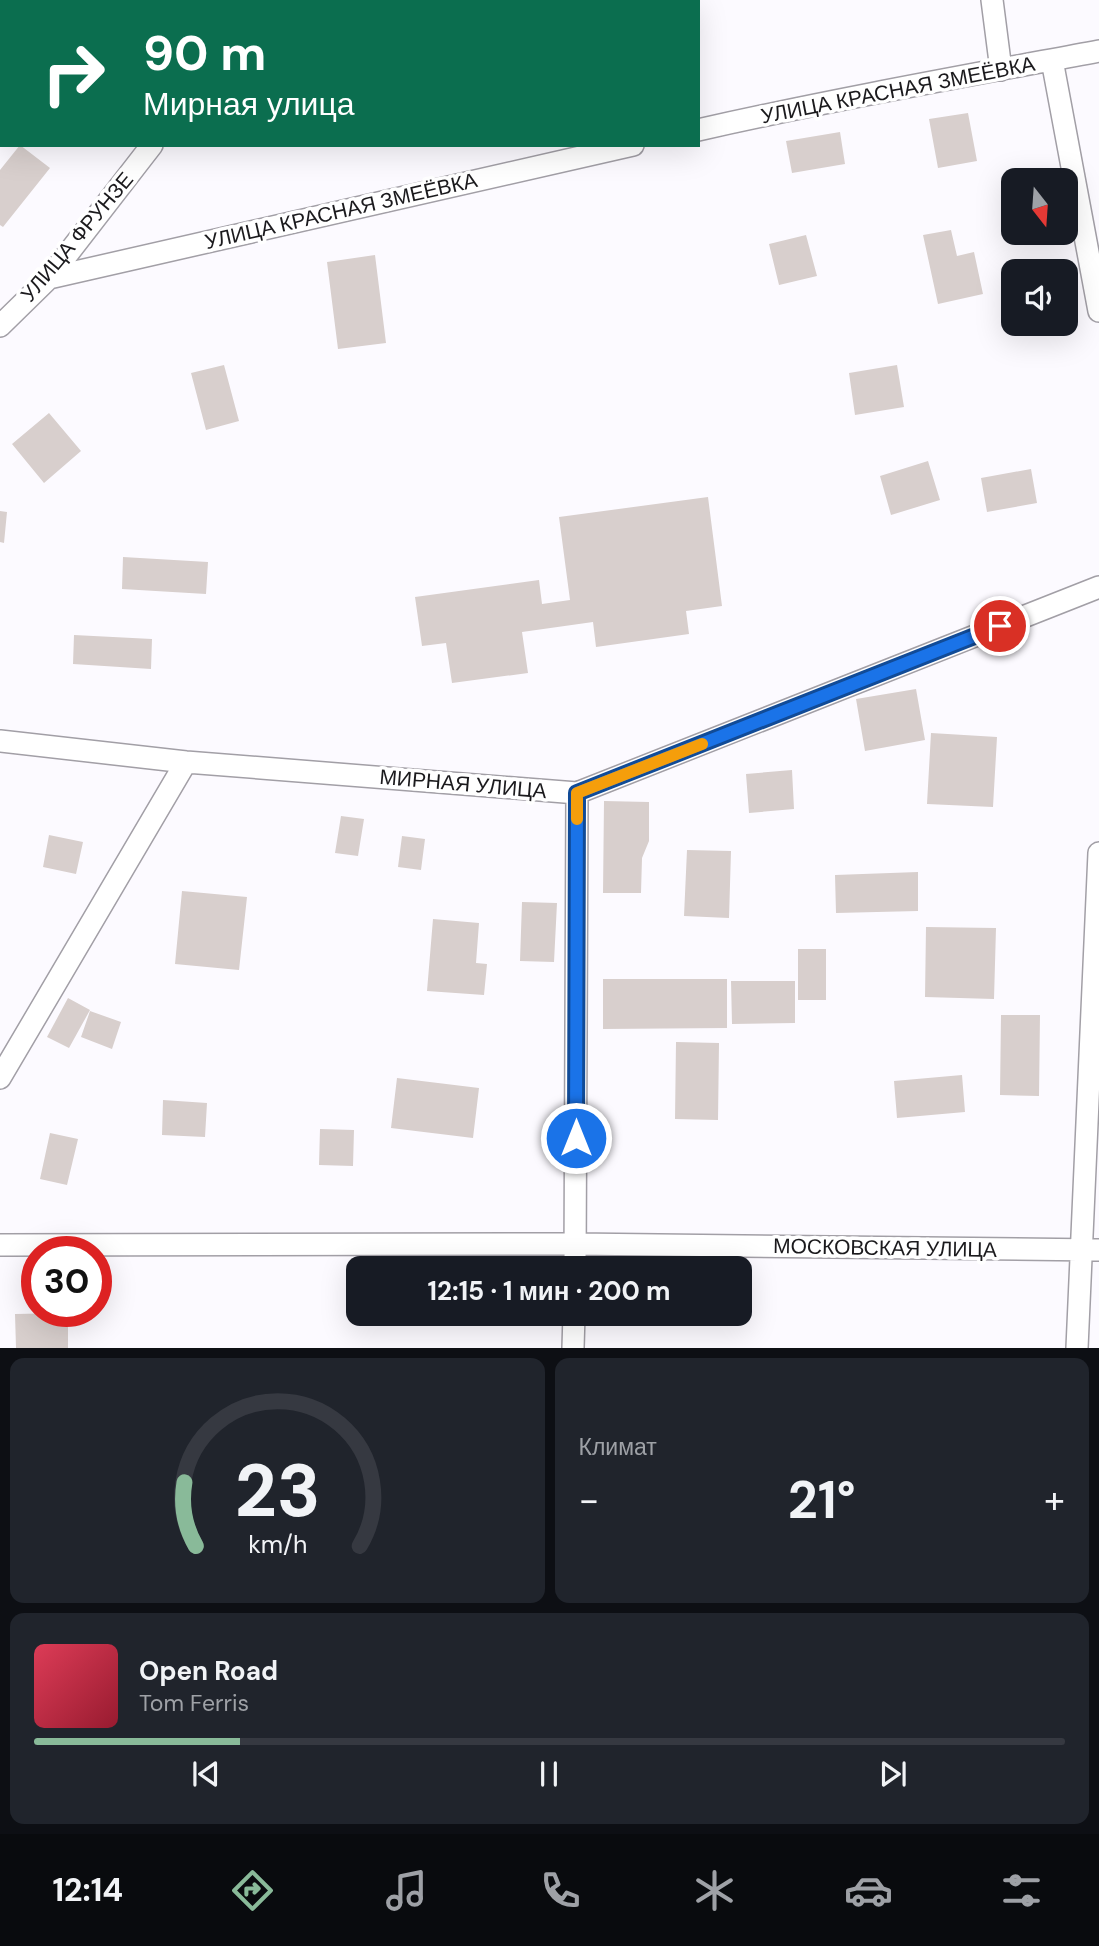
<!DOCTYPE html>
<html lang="ru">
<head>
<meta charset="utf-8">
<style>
	:root { --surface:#171b24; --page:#20242c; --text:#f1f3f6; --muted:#9ea1a6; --line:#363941; --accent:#89ba99 }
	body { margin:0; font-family:"DM Sans",sans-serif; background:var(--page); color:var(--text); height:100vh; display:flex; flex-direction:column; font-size:26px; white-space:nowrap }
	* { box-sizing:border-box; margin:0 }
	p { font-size:23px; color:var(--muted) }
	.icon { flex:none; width:38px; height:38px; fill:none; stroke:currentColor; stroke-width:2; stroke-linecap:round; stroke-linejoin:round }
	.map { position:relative; height:1348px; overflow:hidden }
	.sheet { display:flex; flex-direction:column; gap:10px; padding:10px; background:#0d0f14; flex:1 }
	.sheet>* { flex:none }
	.banner { position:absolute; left:0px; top:0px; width:700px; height:147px; box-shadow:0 7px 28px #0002; background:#0b6e4f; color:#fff; overflow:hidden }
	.needle { width:46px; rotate:163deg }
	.controls { position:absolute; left:1001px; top:168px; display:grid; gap:14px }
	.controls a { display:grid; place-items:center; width:77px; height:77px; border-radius:14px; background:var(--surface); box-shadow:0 7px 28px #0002; font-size:35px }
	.speed { position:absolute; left:21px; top:1236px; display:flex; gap:14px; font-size:35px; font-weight:700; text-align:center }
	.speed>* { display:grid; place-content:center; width:91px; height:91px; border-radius:50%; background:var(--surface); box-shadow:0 7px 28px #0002; line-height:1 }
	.speed .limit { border:10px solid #d22; background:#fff; color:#111 }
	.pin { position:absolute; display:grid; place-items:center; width:60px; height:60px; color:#fff; margin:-30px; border:4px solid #fff; border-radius:50%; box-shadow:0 2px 7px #0007 }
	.me { position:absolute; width:77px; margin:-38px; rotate:0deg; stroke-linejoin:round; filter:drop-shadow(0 0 5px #0008) }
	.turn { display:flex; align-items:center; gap:24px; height:147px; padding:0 28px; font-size:32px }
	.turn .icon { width:91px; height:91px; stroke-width:2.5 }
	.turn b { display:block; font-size:49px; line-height:60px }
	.big { font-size:52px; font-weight:700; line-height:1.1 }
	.sheet .widget { flex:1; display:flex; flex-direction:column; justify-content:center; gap:10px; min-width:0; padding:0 24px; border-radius:14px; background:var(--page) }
	.sheet .dial { align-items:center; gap:0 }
	.dial svg { height:182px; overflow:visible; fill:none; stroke:var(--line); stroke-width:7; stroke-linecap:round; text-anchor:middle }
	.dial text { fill:var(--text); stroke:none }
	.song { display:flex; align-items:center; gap:21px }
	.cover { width:84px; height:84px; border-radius:10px; background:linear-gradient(135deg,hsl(350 70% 55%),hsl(350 70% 35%)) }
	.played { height:7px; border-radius:4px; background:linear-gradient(90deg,var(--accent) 20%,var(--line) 20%) }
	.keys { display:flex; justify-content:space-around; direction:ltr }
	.heat { display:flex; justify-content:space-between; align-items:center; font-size:38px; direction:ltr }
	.sheet .tiles { flex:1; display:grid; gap:10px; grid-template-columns:1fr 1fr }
	.widget:last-child { grid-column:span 2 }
	.trip { position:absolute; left:346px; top:1256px; width:406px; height:70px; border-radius:14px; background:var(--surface); box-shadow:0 7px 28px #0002; font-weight:700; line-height:70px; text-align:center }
	.menu { display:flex; height:112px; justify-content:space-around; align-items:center; background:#090b0e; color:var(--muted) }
	.menu .icon { width:49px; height:49px }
	.menu .selected { color:var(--accent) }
	.menu b { font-size:32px; color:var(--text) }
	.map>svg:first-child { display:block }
	.building { fill:#d8cfcd }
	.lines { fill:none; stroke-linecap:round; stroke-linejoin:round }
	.street-casing { stroke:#a29fa6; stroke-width:24 }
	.street { stroke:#fff; stroke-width:21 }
	.route-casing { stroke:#114b97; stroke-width:18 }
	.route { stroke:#1a73e8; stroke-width:12 }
	.slow { stroke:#f59e0b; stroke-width:12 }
	.labels { text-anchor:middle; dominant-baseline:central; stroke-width:7; stroke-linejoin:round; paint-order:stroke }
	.street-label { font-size:21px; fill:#1b1a1d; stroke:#fff }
</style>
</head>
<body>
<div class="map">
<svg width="1099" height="1348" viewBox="0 0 1099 1348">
	<rect width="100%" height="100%" fill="#fcfaff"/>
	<path class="building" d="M968,113L977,161L938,168L929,119Z
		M840,132L845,164L792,173L786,141Z
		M20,145L50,168L3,227L0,225V170Z
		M951,230L957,256L974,252L983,294L938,304L923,235Z
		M806,235L817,276L779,285L769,244Z
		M375,255L386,343L338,349L327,262Z
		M224,365L239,421L206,430L191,373Z
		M897,365L904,407L855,415L849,373Z
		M49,413L81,451L44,483L12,444Z
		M928,461L940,500L891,515L880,476Z
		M1031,469L1037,503L987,512L981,478Z
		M708,497L722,606L686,611L689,634L596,647L593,622L522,632L528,673L452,683L446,643L422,646L415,597L539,580L542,604L570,600L559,517Z
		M0,511L7,512L4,543L0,542Z
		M123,557L208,562L206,594L122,589Z
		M74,635L152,639L151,669L73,664Z
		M916,689L925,740L865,751L856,699Z
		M931,733L997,737L993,807L927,804Z
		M792,770L794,809L749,813L746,774Z
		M604,801L649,802V841L642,858L641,893H603Z
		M341,816L364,819L358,856L335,853Z
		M49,835L83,842L76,874L43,867Z
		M402,836L425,839L421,870L398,867Z
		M687,850L731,851L729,918L684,916Z
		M918,872V911L836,913L835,875Z
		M182,891L247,897L239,970L175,964Z
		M522,902L557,903L554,962L520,961Z
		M433,919L479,923L476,963L487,964L484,995L427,991Z
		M926,927L996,928L994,999L925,997Z
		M798,949H826V1000H798Z
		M603,979H727V1028L603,1029Z
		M731,981H795V1023L732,1024Z
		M68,998L90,1010L69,1048L47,1037Z
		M90,1011L121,1022L112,1049L81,1037Z
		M1001,1015H1040L1039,1096L1000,1095Z
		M676,1042L719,1043L718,1120L675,1119Z
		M962,1075L965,1112L897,1118L894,1081Z
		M397,1078L479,1088L473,1138L391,1128Z
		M163,1100L207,1103L205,1137L162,1135Z
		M320,1129L354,1130L353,1166L319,1165Z
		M50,1133L78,1139L67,1185L40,1179Z
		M68,1313V1348H16L15,1314Z"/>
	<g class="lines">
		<defs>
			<path id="street" d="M992,0L1001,70
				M263,2L265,0
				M1052,60L1099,311
				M698,130C831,100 965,76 1099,51
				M49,278L633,145
				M0,326L49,278L152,145
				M0,741L186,762L577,793L1099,587
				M0,1078L186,762
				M0,1245L575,1244L1099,1250
				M575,1269L577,793
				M573,1348L574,1314
				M1077,1348L1099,853"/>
		</defs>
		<use href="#street" class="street-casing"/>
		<use href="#street" class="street"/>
	</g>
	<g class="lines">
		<defs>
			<path id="route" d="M576,1138L577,793L1000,626"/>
		</defs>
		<use href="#route" class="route-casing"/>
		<use href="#route" class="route"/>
		<path class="slow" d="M577,819V793L702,744"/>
	</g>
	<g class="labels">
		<g class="street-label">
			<text transform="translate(898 90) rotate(-11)">УЛИЦА КРАСНАЯ ЗМЕЁВКА</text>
			<text transform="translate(341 211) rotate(-13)">УЛИЦА КРАСНАЯ ЗМЕЁВКА</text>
			<text transform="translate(77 237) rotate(-50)">УЛИЦА ФРУНЗЕ</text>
			<text transform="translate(463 784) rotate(5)">МИРНАЯ УЛИЦА</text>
			<text transform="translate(885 1248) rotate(1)">МОСКОВСКАЯ УЛИЦА</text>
		</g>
	</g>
</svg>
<div class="controls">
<a><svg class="needle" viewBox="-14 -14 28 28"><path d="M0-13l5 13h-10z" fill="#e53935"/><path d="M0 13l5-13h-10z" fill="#9ea1a6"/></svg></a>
<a><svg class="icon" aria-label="sound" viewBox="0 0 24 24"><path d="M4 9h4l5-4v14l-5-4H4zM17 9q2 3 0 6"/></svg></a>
</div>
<div class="speed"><div class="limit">30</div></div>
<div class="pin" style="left:1000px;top:626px;background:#d93025"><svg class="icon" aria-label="arrive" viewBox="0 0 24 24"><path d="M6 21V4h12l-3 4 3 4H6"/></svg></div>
<svg class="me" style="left:576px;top:1138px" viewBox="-20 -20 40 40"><circle r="17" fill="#1a73e8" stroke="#fff" stroke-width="3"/><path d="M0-11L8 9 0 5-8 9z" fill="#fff"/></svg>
<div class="trip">12:15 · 1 мин · 200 m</div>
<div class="banner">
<div class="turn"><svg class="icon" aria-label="right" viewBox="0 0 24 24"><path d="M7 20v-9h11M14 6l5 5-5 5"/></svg><div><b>90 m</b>Мирная улица</div></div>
</div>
</div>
<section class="sheet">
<div class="tiles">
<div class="widget dial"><svg viewBox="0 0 100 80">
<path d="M14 69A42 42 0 1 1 86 69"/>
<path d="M14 69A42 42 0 0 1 9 41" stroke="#89ba99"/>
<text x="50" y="56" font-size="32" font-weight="700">23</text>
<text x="50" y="72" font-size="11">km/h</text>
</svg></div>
<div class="widget"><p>Климат</p>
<div class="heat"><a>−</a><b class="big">21°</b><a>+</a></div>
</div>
<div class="widget">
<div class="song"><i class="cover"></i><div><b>Open Road</b><p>Tom Ferris</p></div></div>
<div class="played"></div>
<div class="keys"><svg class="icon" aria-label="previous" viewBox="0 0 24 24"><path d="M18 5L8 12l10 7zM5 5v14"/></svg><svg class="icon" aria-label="pause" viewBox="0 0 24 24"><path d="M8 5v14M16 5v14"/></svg><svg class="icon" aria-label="next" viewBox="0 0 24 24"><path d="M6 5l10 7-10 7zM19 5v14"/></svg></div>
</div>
</div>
</section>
<nav class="menu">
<b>12:14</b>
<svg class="icon selected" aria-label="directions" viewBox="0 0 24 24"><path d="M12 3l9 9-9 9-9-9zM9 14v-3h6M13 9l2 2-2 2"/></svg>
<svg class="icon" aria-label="music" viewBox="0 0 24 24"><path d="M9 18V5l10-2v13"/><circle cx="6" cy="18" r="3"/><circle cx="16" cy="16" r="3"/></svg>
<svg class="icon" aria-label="phone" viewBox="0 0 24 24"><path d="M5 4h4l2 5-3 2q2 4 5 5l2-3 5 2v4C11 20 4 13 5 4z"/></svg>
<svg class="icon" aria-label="climate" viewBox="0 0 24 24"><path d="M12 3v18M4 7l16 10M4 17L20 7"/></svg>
<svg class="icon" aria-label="car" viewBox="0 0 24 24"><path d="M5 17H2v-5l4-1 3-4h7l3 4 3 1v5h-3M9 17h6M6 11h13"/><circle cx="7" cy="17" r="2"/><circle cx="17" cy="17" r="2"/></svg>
<svg class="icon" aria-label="filters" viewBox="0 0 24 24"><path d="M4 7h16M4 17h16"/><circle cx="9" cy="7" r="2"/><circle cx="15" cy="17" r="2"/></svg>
</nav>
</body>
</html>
